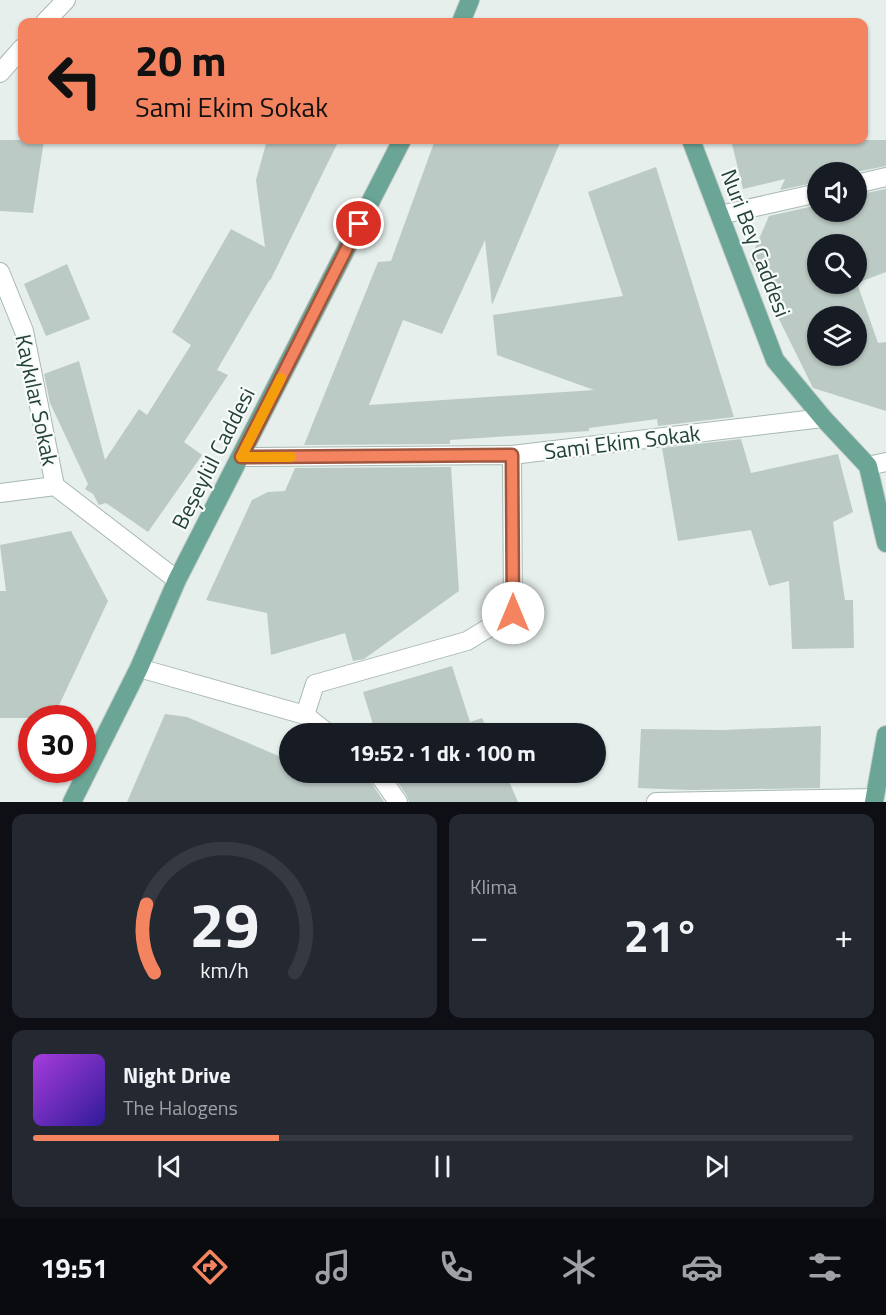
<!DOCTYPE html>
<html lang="tr">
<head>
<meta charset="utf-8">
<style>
	:root { --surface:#171b24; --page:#242831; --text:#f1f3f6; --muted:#9ea1a6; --line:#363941; --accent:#f4845f }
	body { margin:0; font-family:"Titillium Web",sans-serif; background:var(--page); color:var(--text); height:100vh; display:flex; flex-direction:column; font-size:22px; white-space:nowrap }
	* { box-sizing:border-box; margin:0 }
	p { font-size:20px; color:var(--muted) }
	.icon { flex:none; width:33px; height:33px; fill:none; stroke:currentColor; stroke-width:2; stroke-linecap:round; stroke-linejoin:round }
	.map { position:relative; height:802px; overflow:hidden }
	.panel { display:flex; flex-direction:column; gap:12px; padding:12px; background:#0d0f14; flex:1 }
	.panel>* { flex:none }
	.top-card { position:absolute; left:18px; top:18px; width:850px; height:126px; border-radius:12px; box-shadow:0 2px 4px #0004; background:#f4845f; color:#111; overflow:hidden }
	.fabs { position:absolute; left:807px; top:162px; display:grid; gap:12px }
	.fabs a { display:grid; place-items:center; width:60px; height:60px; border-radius:50%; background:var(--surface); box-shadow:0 2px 4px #0004; font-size:30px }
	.speed { position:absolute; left:18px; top:705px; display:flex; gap:12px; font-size:30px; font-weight:700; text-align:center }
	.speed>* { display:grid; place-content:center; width:78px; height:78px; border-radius:50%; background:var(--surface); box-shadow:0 2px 4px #0004; line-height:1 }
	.speed .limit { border:9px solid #d22; background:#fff; color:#111 }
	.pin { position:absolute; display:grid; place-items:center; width:51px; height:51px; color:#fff; margin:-26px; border:3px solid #fff; border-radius:50%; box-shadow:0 2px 6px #0007 }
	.me { position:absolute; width:66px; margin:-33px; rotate:0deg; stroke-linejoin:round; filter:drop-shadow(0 0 4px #0008) }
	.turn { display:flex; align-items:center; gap:21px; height:126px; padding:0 18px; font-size:27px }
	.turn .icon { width:78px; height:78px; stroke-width:2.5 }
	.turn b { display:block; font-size:42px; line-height:51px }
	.big { font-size:45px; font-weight:700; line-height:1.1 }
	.panel .tile { flex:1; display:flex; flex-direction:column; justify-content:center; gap:9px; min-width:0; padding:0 21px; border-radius:12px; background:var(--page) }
	.panel .dial { align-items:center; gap:0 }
	.dial svg { height:156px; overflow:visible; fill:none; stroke:var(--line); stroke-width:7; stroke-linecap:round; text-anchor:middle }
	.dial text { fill:var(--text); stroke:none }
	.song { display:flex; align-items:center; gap:18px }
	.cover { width:72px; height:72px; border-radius:9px; background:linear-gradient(135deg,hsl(280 70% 55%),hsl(250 70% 35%)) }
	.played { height:6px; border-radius:3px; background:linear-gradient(90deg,var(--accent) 30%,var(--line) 30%) }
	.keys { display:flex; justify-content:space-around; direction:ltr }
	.heat { display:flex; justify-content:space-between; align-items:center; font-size:33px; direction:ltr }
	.panel .tiles { flex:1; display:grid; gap:12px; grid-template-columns:1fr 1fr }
	.tile:last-child { grid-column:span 2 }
	.trip { position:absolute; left:279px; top:723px; width:327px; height:60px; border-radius:30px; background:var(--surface); box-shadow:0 2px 4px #0004; font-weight:700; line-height:60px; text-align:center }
	.dock { display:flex; height:96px; justify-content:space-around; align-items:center; background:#090b0e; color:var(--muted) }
	.dock .icon { width:42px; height:42px }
	.dock .active { color:var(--accent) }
	.dock b { font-size:27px; color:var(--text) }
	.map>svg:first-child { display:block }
	.building { fill:#bbcac4; fill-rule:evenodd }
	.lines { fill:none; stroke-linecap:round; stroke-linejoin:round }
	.minor-casing { stroke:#a8b8b2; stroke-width:20 }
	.major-casing { stroke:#c2cac8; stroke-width:20 }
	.minor { stroke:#fff; stroke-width:18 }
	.major { stroke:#6aa596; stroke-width:18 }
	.route-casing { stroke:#9f563e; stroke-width:15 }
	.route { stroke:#f4845f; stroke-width:10 }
	.slow { stroke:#f59e0b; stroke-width:10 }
	.labels { text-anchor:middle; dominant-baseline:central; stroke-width:4.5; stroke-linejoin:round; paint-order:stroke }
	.street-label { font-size:22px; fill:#24423a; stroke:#f7fbf9 }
</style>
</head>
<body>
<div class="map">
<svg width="886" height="802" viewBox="0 0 886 802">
	<rect width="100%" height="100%" fill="#e6efeb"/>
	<path class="building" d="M0,140H44L33,213L0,211Z
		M267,140H339L270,281V279L217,370L228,375L184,442L202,455L148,532L106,503L99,505L93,494L85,489L88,484L50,403L44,374L79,361L105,460L139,409L147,415L191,345L172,332L231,229L265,247L256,180Z
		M435,140H561L492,305L485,240L442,334L403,320L369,405L594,390L497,355L493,315L623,296L588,192L656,167L734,417L658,426L657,419L589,428V431L450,440V444L304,445L378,262L391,261Z
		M731,140H886V166L856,172H818V182L780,190L785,179L743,189Z
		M886,189V272L857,283L878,343L886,342V411L813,388L750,260L769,216L818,205V212H856V195ZM818,244H856V284H818ZM818,316H856V356H818Z
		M67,264L90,319L46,336L24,284Z
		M741,439L751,473L838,454L853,512L833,522L845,600H853L854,648L792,649L789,581L769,586L751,530L678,541L662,448Z
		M451,467L459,591L364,659L353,661L345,633L271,655L267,613L206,600L252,500L268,492L285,491L295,468Z
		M71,531L108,601L53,718H0V591H6L0,545Z
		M452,666L470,722L482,718L489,734H376L363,692Z
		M165,714L187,717L281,757L290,761V772H366L368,778L384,802H127Z
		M821,726L820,788L690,790L638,788L641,729L723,730Z
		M391,772H505L518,802H409L407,796Z"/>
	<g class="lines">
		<defs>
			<path id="minor" d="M45,22L66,0
				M0,73L22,48
				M856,184L886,177
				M720,215L818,193
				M0,272L24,331L55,486L177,580
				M241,457L512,455L823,418
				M868,466L886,462
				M0,493L55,486
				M139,668L305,715L329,734
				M305,715L315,684L467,641L513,613L512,455
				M377,772L398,802
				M656,802L874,798"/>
			<path id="major" d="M461,22L470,0
				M691,140L775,360L823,418L868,466L886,543
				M72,802L139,668L177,580L402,140
				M874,802L886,735"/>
		</defs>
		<use href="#minor" class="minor-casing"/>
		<use href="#major" class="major-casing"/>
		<use href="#minor" class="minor"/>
		<use href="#major" class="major"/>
	</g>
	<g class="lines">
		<defs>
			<path id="route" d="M359,224L241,457L512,455L513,613"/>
		</defs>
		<use href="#route" class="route-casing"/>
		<use href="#route" class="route"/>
		<path class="slow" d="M281,378L241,457H291"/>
	</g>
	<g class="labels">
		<g class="street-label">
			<text transform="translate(756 243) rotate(69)">Nuri Bey Caddesi</text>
			<text transform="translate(37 400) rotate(78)">Kaykılar Sokak</text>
			<text transform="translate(622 442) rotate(-7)">Sami Ekim Sokak</text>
			<text transform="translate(213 458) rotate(-63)">Beşeylül Caddesi</text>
		</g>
	</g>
</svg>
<div class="fabs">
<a><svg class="icon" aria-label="sound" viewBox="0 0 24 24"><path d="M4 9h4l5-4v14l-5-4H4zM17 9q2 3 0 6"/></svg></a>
<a><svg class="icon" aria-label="search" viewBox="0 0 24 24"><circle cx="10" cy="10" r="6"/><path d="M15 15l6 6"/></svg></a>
<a><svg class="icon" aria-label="layers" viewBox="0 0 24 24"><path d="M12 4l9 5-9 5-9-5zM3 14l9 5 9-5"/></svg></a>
</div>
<div class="speed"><div class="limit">30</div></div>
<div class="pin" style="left:359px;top:224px;background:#d93025"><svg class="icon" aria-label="arrive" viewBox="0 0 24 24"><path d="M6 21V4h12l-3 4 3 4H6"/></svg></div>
<svg class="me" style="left:513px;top:613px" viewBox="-20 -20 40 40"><circle r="19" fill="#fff"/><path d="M0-13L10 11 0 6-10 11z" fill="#f4845f"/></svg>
<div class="trip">19:52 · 1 dk · 100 m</div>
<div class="top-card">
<div class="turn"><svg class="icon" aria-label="left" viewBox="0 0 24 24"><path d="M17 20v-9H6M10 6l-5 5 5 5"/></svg><div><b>20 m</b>Sami Ekim Sokak</div></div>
</div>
</div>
<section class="panel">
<div class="tiles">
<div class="tile dial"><svg viewBox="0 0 100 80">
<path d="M14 69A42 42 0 1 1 86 69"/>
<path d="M14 69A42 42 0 0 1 10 34" stroke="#f4845f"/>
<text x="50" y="56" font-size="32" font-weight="700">29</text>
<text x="50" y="72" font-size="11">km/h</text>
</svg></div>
<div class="tile"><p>Klima</p>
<div class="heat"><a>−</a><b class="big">21°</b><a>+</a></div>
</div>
<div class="tile">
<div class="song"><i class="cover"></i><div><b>Night Drive</b><p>The Halogens</p></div></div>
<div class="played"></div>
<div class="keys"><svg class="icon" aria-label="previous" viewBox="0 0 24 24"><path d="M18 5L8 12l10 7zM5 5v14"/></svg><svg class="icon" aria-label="pause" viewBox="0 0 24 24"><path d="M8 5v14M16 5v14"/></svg><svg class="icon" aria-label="next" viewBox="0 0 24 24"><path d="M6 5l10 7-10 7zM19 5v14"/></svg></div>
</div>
</div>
</section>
<nav class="dock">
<b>19:51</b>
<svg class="icon active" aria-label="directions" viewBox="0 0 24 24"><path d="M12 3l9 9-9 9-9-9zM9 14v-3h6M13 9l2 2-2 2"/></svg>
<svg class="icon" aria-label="music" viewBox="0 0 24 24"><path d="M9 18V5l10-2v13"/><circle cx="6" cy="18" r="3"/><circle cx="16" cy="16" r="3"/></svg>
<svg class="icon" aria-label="phone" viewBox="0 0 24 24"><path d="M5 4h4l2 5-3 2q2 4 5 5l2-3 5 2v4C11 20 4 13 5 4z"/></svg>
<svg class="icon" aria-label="climate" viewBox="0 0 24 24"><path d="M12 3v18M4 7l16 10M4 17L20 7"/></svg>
<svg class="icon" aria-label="car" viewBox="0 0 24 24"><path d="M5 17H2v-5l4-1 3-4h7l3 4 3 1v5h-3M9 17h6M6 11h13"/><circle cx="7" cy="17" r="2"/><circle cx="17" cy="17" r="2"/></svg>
<svg class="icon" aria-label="filters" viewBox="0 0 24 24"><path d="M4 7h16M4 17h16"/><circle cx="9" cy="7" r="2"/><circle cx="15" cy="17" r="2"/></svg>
</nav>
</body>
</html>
